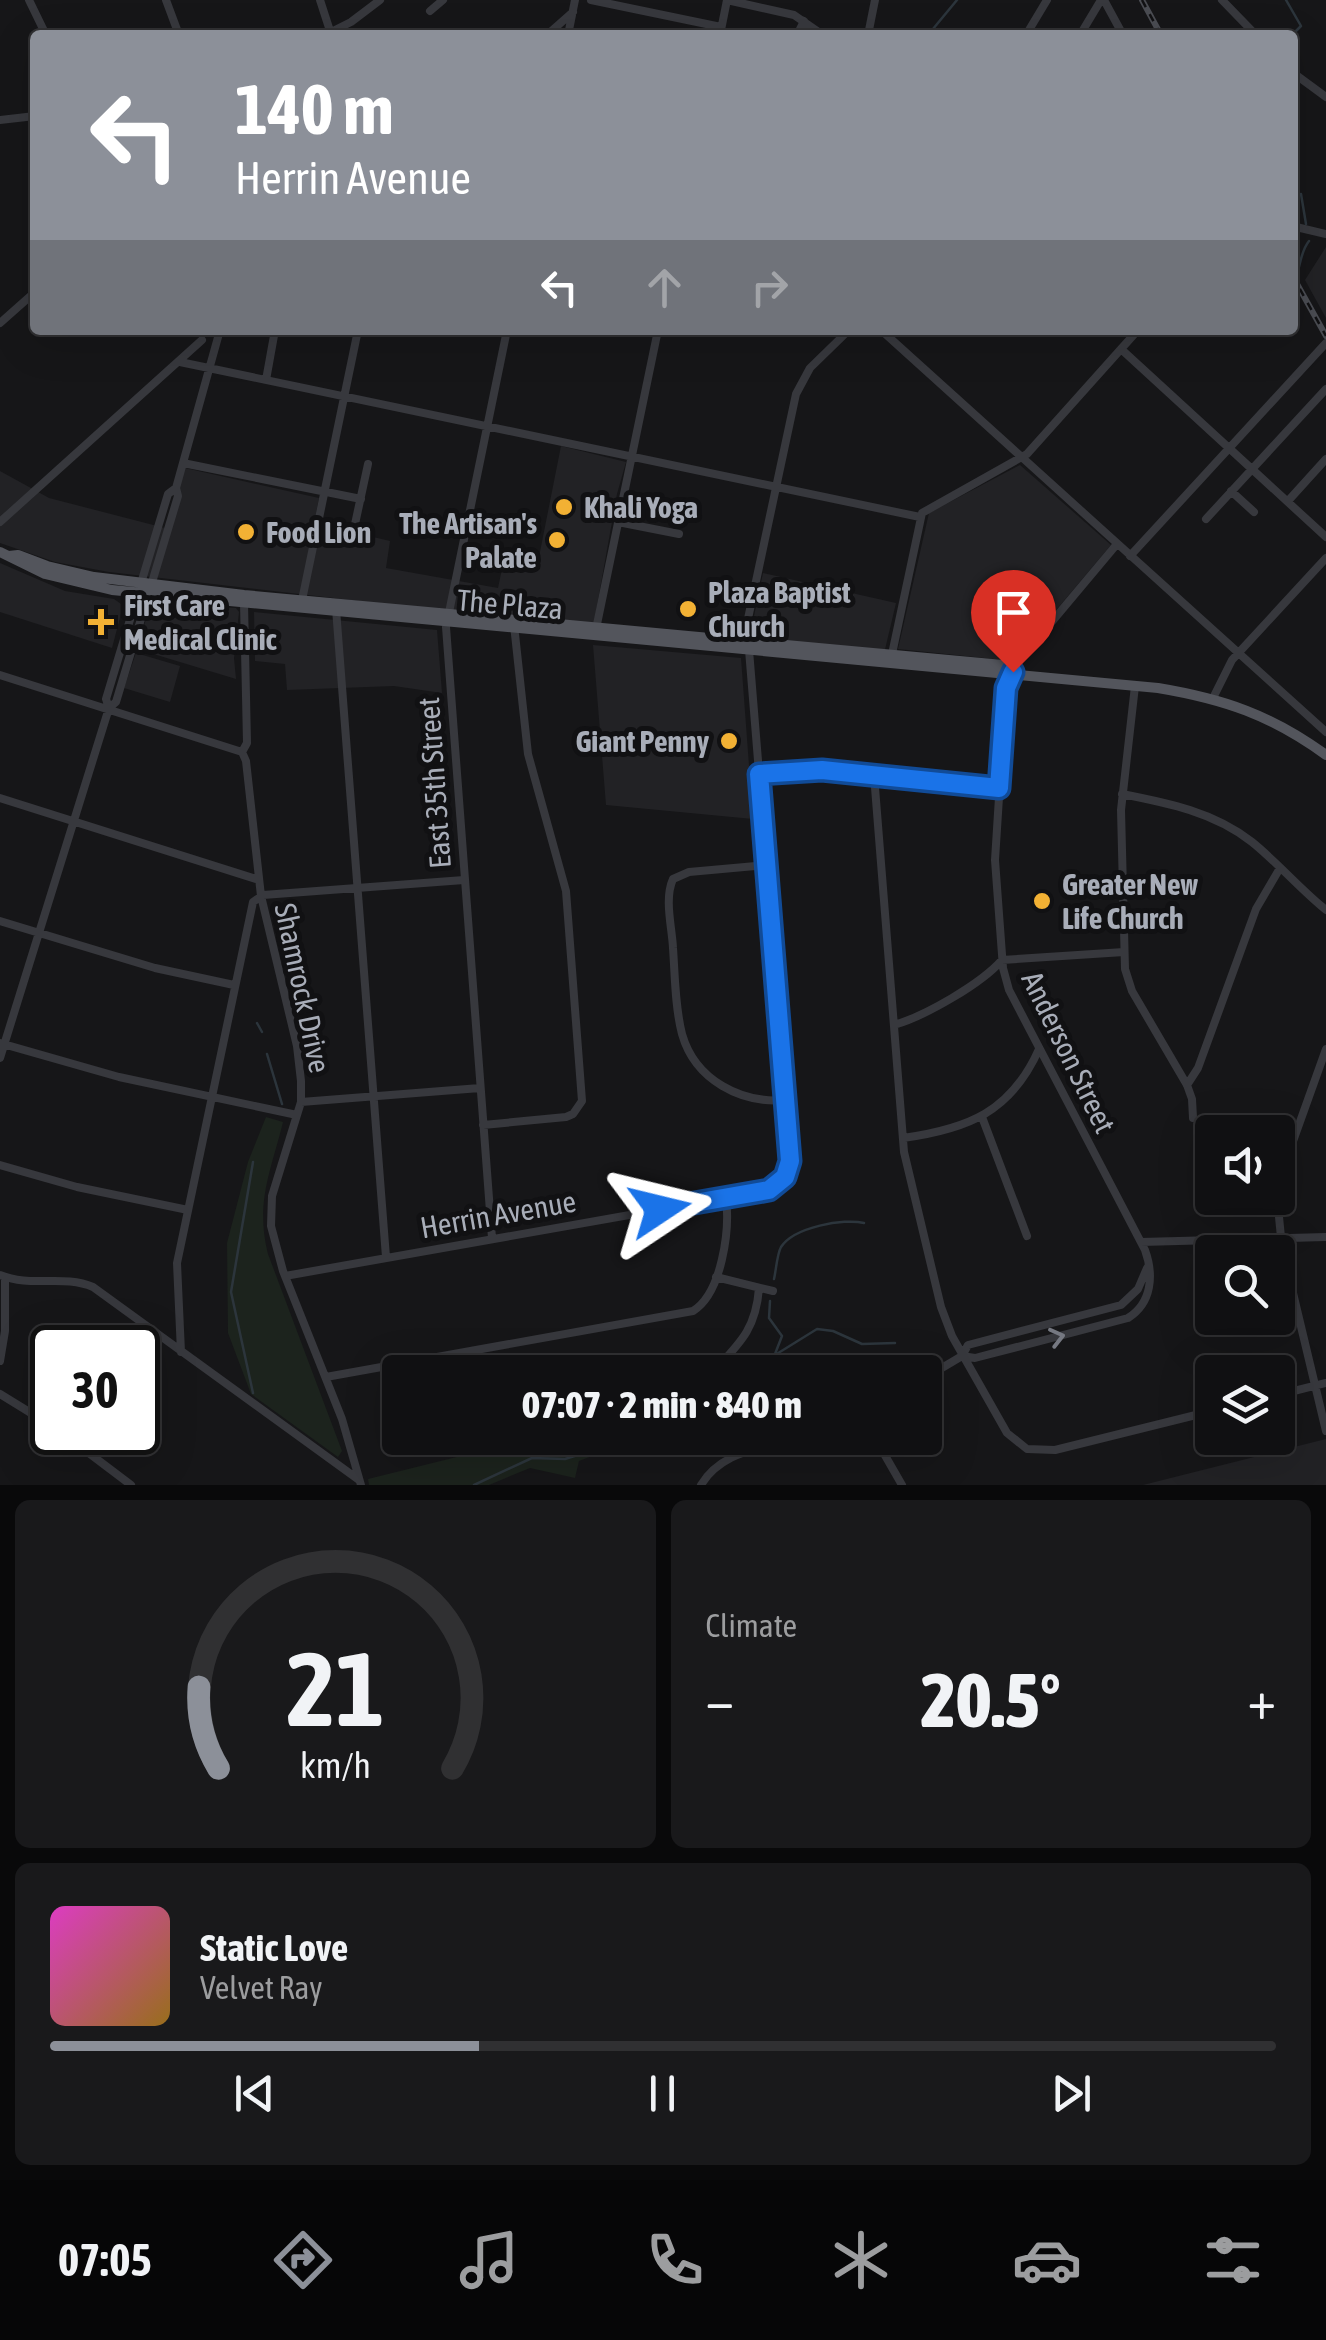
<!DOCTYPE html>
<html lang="en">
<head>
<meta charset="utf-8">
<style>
	:root { --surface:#101012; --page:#19191b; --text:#f1f3f6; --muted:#9c9d9f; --line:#303032; --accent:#8c9099 }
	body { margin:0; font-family:"Asap Condensed",sans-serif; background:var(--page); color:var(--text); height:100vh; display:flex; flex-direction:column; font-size:38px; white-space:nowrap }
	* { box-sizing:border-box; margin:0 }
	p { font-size:32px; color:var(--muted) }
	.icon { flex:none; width:55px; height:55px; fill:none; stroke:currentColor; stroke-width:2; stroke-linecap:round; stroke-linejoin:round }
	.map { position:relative; height:1485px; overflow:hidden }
	.drawer { display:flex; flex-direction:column; gap:15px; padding:15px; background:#09090a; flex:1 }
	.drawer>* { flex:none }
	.hud { position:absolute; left:30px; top:30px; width:1268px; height:305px; border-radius:10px; box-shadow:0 10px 40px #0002,0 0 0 2px var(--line); background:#8c9099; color:#fff; overflow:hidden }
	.tools { position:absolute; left:1195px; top:1115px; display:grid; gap:20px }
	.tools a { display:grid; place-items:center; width:100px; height:100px; border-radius:10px; background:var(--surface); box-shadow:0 10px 40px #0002,0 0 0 2px var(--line); font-size:50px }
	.speed { position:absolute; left:30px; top:1325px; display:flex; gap:20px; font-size:50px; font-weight:700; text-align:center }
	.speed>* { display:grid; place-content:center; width:130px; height:130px; border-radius:50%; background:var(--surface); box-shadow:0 10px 40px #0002,0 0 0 2px var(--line); line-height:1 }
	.speed .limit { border:5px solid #111; border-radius:15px; background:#fff; color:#111 }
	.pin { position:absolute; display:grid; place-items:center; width:85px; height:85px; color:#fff; margin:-102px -42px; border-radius:50% 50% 50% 0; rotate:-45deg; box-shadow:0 0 10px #0007 }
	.pin .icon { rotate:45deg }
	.me { position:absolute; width:110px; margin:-55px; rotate:80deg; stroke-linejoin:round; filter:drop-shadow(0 0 8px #0008) }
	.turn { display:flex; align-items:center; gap:35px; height:210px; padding:0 40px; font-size:45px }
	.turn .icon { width:130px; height:130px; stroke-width:2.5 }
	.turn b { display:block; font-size:70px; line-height:85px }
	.lanes { display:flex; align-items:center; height:95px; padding:0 40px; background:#0003; justify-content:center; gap:50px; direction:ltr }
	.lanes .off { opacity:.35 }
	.big { font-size:75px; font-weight:800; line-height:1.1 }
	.drawer .card { flex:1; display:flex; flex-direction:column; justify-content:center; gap:15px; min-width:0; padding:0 35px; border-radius:15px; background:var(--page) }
	.drawer .dial { align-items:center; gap:0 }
	.dial svg { height:260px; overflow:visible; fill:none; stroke:var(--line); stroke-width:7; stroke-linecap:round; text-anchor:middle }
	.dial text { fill:var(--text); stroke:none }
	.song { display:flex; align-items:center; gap:30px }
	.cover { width:120px; height:120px; border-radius:15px; background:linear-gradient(135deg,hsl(310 70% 55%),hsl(40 70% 35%)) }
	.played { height:10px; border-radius:5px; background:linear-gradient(90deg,var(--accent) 35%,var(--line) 35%) }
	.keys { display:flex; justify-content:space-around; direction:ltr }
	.heat { display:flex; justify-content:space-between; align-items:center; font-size:55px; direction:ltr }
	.drawer .tiles { flex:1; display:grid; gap:15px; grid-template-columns:1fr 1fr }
	.card:last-child { grid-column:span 2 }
	.trip { position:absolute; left:382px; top:1355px; width:560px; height:100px; border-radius:10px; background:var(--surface); box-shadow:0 10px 40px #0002,0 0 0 2px var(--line); font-weight:800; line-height:100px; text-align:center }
	.tab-bar { display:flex; height:160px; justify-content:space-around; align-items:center; background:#060607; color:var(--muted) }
	.tab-bar .icon { width:70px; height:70px }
	.tab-bar .active { color:var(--accent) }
	.tab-bar b { font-size:45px; color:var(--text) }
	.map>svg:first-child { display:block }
	.built { fill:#222225 }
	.green { fill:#1c231d }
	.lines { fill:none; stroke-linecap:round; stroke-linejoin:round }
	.stream { stroke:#2c353c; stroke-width:2.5 }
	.minor { stroke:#37383d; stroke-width:8 }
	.major { stroke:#53555c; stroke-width:10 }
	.rail-casing { stroke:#4a4c52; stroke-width:6 }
	.rail { stroke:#111113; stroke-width:2.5; stroke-dasharray:8; stroke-linecap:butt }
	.oneway { stroke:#757881 }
	.route-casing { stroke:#114b97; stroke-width:25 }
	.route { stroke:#1a73e8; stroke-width:18 }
	.poi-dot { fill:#f2b134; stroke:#111113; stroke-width:4 }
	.labels { text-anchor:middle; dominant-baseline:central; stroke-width:10; stroke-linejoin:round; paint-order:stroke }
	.poi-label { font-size:30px; font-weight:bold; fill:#a8adb8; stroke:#111113; text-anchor:start }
	.street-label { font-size:30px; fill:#a8adb8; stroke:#111113 }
</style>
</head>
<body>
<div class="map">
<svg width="1326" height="1485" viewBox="0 0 1326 1485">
	<rect width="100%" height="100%" fill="#161618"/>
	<path class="built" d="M1326,247V318L1305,280Z
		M561,446L626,462L617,494L593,628L109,572L55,562L0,543V471L49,498L165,528L185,468L319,498L314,523L390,541L386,568L498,588L503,564L536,572Z
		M1020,465L1111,545L1013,661L898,649L929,513Z
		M0,563L65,591L114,599L121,604L122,610L112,648L0,612Z
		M763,573L896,603L883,658L749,640Z
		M156,604L236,608L239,612L234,658L236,679L137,649L149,609Z
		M254,612L437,630L442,693L394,686L287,690L285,664L255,661Z
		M593,645L741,658L753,819L606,805Z
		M136,653L180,666L170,702L124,688Z
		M1326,1439V1485H1143Z"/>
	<path class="green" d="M266,1117L283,1122C271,1171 255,1203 268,1254L342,1451L338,1457L251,1394L228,1333L227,1243L248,1162Z
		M533,1438H627L624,1446L613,1441L608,1450L579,1461L575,1478L530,1468L489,1485H369L368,1479Z"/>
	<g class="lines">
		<path class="stream" d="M1286,0L1301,26L1292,35
			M928,35L957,0
			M1301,194L1306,224
			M1297,274C1301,262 1301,251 1309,241
			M257,1023L262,1032
			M267,1054L282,1104
			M774,1279C776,1271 777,1254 781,1247C794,1227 844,1218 864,1223
			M770,1301L769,1318L782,1336L775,1354
			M741,1372L745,1366L767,1360L817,1329L833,1331L862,1344L895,1343
			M253,1393L231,1292L253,1162
			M474,1485L532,1458L565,1459L584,1453L599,1438"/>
		<path class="minor" d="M29,0L46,35
			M166,0L179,35
			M320,0L331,34
			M591,0L721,27
			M1104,0L1123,35
			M1222,0L1256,35
			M430,11L443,0
			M325,35L351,22L380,0
			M547,35L573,12
			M568,35L575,0
			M720,35L727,0L794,15L823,35
			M797,35L804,21
			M868,35L875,0
			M1026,35L1047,0
			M1080,35L1101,0
			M1292,72L1326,97
			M0,120L35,116
			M1292,226L1326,234
			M0,323L35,292
			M881,330L1326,732
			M1121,349L1326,537
			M180,362L920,517
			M266,380L275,330
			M183,463L361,499
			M1231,491L1254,512
			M1288,501L1326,459
			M1206,519L1326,389
			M0,522L202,340
			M618,522L679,534
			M355,524L368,464
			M1130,556L1326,343
			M244,603L247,743L242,752L246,761L261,896L297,1046L301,1081V1102L272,1196L271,1226L283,1271L342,1419L361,1485
			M301,605L358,330
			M336,609L386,1257
			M596,629L658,330
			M743,642L796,394L810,368L849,330
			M892,654L922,513L1027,454L1138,330
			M0,675L242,752
			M1135,686L1121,810L1125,969L1132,991L1187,1085L1192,1099L1193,1118
			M1213,698L1232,660L1326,558
			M109,708L106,699L168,494L176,488
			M759,774L822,770L999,788
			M874,775L904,1152L941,1307L952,1336L1007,1433L1027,1449L1055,1450L1212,1411
			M1122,794C1168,803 1214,812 1252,842C1278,863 1300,889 1326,910
			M0,798L259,880
			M766,865L689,872L673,879C664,899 672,927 673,948C675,976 675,1007 682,1034C695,1080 741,1104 786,1100
			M0,921L155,968L234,985
			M894,1025C925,1016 981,984 1002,960L1124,952
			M0,1043L119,1077L297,1115
			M1326,1049L1282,1172L1278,1207L1282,1247L1326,1431
			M0,1058L109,708L116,702L178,496L176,488L220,330
			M1187,1085L1198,1068L1256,909L1280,868
			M301,1102L480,1088
			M982,1117L1027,1236
			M483,1125L566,1117L573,1114L582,1101L566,891L528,754L514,625
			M903,1138C968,1129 1011,1112 1039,1049
			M0,1165L77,1187L188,1210
			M492,1238L446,627L507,330
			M1141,1242L1326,1237
			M0,1275C31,1288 63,1274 93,1287L359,1480
			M285,1276L748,1194C773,1189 789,1181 790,1153L749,650
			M716,1277L773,1291
			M181,1352L177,1263L253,902L263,895L464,880
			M962,1356L975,1358L1128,1318C1152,1303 1154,1275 1145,1250L1009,990L1003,968L995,860L1006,688L1019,661L1117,544
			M0,1361L5,1331V1277
			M713,1372C740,1343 756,1329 759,1288
			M326,1377L693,1311C722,1293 730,1230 726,1198
			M925,1378L962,1356L968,1345L1121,1305L1138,1289L1147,1268
			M0,1394L52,1426
			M1278,1395L1326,1383
			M61,1432L131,1485
			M875,1438L902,1485
			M701,1485C720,1453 757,1449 790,1438"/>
		<path class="major" d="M0,552L45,574L112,590L1158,688C1224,699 1271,715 1326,755
			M9,556L18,555L47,566L94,577L244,595L1003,665L1013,673"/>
		<defs>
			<path id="rail" d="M1142,0L1161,35
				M1292,275L1326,336"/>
		</defs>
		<use href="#rail" class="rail-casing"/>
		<use href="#rail" class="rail"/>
	</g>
	<defs><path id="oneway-chevron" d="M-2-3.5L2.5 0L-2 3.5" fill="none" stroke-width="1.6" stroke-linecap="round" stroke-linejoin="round" transform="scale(2.5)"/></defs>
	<use class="oneway" href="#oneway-chevron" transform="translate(1057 1337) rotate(-14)"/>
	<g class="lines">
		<defs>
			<path id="route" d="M660,1209L769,1190L785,1177L790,1161L759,774L822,770L999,788L1006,688L1013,672"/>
		</defs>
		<use href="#route" class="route-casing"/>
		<use href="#route" class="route"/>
	</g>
	<g class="poi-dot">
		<circle cx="564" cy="507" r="10"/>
		<circle cx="246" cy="532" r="10"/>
		<circle cx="557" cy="540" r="10"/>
		<circle cx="688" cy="609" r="10"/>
		<path d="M96 607h10v10h10v10h-10v10h-10v-10h-10v-10h10z"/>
		<circle cx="729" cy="741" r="10"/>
		<circle cx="1042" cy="901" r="10"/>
	</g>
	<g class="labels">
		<g class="poi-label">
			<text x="584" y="507">Khali Yoga</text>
			<text x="537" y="523" text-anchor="end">The Artisan's<tspan x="537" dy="34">Palate</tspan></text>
			<text x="266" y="532">Food Lion</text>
			<text x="708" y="592">Plaza Baptist<tspan x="708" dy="34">Church</tspan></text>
			<text x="124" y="605">First Care<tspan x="124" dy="34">Medical Clinic</tspan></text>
			<text x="709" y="741" text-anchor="end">Giant Penny</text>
			<text x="1062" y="884">Greater New<tspan x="1062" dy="34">Life Church</tspan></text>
		</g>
		<g class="street-label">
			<text transform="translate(510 604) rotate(5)">The Plaza</text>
			<text transform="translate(434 783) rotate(-94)">East 35th Street</text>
			<text transform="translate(303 988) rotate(78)">Shamrock Drive</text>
			<text transform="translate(1069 1052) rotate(64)">Anderson Street</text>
			<text transform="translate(498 1214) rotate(-10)">Herrin Avenue</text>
		</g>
	</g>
</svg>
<div class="tools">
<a><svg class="icon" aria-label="sound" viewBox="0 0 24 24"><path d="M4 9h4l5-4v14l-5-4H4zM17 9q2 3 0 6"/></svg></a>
<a><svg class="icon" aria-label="search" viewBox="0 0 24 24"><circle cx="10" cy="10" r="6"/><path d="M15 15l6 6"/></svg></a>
<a><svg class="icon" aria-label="layers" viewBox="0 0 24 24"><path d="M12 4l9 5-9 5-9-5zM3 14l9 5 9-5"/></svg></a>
</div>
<div class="speed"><div class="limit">30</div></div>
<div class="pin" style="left:1013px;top:672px;background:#d93025"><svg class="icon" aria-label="arrive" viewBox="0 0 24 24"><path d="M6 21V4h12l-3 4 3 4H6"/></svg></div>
<svg class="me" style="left:660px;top:1209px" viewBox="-20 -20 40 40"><path d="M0-17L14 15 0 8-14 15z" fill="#1a73e8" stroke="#fff" stroke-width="4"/></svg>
<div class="trip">07:07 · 2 min · 840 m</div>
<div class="hud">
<div class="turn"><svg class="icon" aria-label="left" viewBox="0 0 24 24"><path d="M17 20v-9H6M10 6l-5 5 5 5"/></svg><div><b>140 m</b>Herrin Avenue</div></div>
<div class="lanes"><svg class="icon" aria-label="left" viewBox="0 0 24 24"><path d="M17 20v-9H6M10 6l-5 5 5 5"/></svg><svg class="icon off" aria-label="ahead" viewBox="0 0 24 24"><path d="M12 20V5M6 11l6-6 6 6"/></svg><svg class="icon off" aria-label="right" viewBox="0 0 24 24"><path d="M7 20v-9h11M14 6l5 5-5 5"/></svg></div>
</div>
</div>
<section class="drawer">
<div class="tiles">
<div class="card dial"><svg viewBox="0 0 100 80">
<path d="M14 69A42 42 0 1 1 86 69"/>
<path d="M14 69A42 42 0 0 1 8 44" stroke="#8c9099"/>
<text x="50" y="56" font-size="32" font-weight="700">21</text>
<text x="50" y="72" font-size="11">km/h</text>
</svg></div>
<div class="card"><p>Climate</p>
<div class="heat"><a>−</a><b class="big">20.5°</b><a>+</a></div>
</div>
<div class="card">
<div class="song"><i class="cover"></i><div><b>Static Love</b><p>Velvet Ray</p></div></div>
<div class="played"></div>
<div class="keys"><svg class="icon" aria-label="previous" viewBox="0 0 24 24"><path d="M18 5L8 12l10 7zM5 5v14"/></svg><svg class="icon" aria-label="pause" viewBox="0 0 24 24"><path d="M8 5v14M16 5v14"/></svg><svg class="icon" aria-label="next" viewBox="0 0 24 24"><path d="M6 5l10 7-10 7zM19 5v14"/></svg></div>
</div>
</div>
</section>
<nav class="tab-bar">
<b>07:05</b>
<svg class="icon active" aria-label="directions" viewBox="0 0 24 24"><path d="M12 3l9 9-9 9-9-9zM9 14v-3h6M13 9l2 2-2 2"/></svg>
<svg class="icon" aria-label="music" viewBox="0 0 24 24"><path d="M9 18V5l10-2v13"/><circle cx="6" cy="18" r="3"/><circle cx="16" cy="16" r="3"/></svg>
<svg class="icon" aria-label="phone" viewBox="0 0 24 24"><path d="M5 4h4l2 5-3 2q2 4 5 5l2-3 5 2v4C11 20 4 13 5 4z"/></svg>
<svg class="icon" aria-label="climate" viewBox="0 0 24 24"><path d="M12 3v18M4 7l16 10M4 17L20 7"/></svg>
<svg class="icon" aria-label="car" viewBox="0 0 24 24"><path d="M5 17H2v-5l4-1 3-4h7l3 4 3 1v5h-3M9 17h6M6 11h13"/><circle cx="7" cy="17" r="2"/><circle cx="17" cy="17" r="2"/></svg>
<svg class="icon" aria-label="filters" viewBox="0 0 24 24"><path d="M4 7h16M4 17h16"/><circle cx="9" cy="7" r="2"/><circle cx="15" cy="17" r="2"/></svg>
</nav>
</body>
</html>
